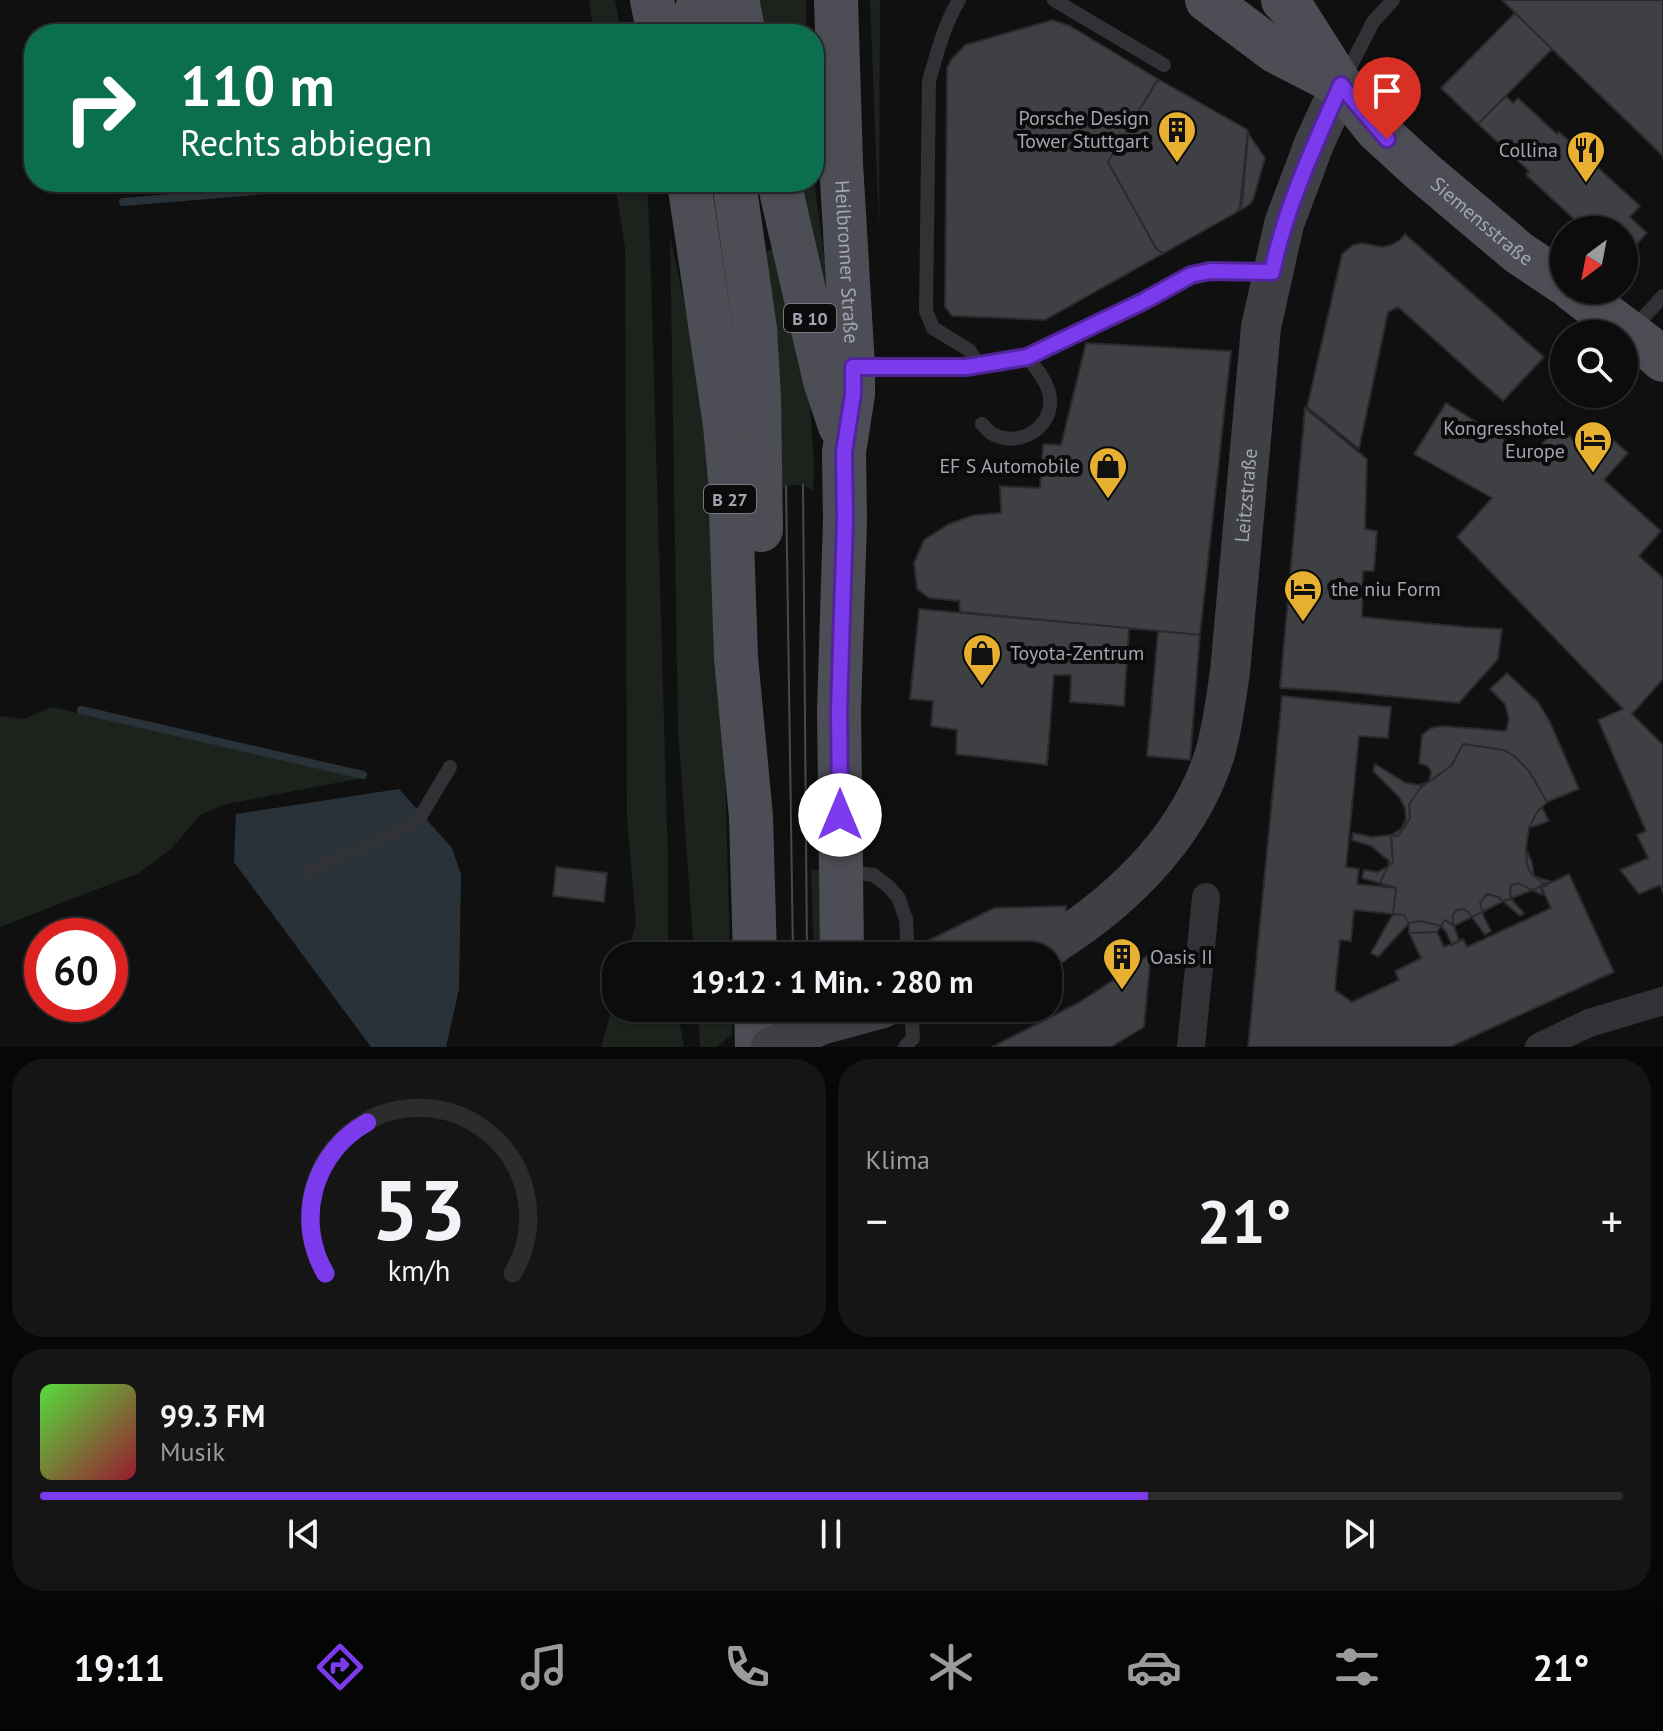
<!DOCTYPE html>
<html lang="de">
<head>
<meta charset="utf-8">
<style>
	:root { --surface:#0c0c0d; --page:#151516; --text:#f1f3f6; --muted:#9a9b9d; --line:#2c2c2e; --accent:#7c3aed }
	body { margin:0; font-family:"PT Sans",sans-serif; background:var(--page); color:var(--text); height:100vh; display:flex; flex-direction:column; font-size:30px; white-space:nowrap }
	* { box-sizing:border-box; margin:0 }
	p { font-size:26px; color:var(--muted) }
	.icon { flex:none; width:44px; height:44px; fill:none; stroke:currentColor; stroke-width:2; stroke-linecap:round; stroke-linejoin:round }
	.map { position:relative; height:1047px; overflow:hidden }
	.panel { display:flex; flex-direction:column; gap:12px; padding:12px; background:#070707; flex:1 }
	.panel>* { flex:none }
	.top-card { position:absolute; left:24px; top:24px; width:800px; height:168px; border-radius:32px; box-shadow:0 2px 6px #0004,0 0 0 2px var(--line); background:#0b6e4f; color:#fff; overflow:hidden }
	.needle { width:52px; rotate:212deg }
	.buttons { position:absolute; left:1550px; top:216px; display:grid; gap:16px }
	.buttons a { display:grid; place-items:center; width:88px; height:88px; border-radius:50%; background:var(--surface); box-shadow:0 2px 6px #0004,0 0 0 2px var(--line); font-size:40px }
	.speed { position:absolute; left:24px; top:918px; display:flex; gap:16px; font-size:40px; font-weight:700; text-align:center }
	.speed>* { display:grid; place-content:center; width:104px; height:104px; border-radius:50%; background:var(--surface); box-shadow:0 2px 6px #0004,0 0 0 2px var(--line); line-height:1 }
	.speed .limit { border:12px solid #d22; background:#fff; color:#111 }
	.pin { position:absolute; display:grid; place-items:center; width:68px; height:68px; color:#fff; margin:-82px -34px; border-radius:50% 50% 50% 0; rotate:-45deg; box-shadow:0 0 8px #0007 }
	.pin .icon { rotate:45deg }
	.me { position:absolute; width:88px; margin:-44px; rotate:0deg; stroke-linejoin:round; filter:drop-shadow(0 0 6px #0008) }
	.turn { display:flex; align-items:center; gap:28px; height:168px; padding:0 24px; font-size:36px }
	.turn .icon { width:104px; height:104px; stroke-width:2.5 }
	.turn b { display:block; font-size:56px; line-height:68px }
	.big { font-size:60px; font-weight:600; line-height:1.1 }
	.panel .card { flex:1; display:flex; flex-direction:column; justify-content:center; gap:12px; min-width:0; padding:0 28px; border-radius:32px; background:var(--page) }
	.panel .dial { align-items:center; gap:0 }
	.dial svg { height:208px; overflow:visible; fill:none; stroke:var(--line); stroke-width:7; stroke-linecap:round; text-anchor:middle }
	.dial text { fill:var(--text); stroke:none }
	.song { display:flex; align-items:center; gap:24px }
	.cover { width:96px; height:96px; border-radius:12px; background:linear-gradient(135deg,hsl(110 70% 55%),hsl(350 70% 35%)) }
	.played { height:8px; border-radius:4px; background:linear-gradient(90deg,var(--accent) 70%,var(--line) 70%) }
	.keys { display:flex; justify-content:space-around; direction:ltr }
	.heat { display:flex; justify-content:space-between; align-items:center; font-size:44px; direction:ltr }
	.panel .tiles { flex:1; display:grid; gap:12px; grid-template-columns:1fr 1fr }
	.card:last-child { grid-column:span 2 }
	.trip { position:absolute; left:602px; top:942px; width:460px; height:80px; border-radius:32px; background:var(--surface); box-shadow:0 2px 6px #0004,0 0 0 2px var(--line); font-weight:600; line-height:80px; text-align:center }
	.menu { display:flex; height:128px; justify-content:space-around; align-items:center; background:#050505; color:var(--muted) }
	.menu .icon { width:56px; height:56px }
	.menu .active { color:var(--accent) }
	.menu b { font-size:36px; color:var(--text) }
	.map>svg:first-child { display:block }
	.green { fill:#1c231d }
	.water { fill:#2a3239 }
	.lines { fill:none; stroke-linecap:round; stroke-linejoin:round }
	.stream { stroke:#2a3239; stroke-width:8 }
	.building { fill:#3f4044; stroke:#2a2a2d; stroke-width:2 }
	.lane { stroke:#313236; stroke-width:14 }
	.street { stroke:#313236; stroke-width:28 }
	.secondary { stroke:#3f4046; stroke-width:40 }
	.primary { stroke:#4d4e55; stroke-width:44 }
	.tram { stroke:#48494f; stroke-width:2 }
	.secondary-bridge { stroke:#3f4046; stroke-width:40 }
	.route-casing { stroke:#51269a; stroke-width:20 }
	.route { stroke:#7c3aed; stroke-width:14 }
	.labels { text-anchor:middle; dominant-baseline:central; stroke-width:8; stroke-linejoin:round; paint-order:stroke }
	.shield { fill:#0b0b0c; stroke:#757880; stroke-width:2 }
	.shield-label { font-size:18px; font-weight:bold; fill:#a2a6b1 }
	.poi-label { font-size:20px; fill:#a2a6b1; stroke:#0b0b0c; text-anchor:end }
	.street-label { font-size:20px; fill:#a2a6b1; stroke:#0b0b0c }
</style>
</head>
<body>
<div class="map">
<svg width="1663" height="1047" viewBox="0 0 1663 1047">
	<rect width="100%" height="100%" fill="#101011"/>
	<path class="green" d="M589,0H615L621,34H594Z
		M755,0H806V34H762Z
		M870,0H880L879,231Z
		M615,182H647L650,242L668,861V956H627L636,923L627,819L625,248Z
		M794,182H814L837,346Z
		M670,235L717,461L730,956H694L678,728Z
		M776,249L810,405L814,463L813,492C806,482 789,485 778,488L758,252Z
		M52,707L362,778L226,804L200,815L171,849L139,873L0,927V716L24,719Z
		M811,869L819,870L821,956H814Z
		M616,994V1008H677L684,1047H601Z
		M698,1008H732V1034L717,1047H700Z"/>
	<path class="water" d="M399,789L452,848L461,875L459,989L446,1047H371L234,862L236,814Z"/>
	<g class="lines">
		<path class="stream" d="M123,202L362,182
			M81,710L363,775"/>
	</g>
	<path class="building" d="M1502,0H1663V156L1552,49Z
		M1515,13L1552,49L1478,124L1441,88Z
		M1052,20L1070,26L1158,79L1108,162L1157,250L1164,253L1045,320L952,316L945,307L947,68L951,60L965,45Z
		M1158,79L1248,130L1240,207L1237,212L1164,253L1157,250L1108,162Z
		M1506,96L1513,103L1518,98L1557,134L1559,132L1640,206L1630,217L1647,233L1624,258V230H1586L1526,175L1529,171L1478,124Z
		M1248,133L1265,158L1253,200L1249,205L1237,212L1242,204Z
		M1405,234L1544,357L1503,401L1398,307L1388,312L1359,449L1307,407L1342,254L1353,245L1362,243L1382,247L1391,245L1400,240Z
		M1086,343L1231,351L1200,635L960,612L959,601L929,598L917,589L914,563L924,540L949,524L974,515L1001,513L1000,486L1040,488L1043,444L1061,445Z
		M1446,403L1523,451V457L1527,459L1533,456L1557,425L1594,459L1612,439L1628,453L1604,480L1661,531L1639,556L1663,578V679L1632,714L1663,745V893L1660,885L1639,894L1620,870L1648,858L1637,835L1646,831L1598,720L1623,709L1457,537L1492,498L1414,454Z
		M1305,408L1367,459L1365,529L1377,531L1374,571H1363L1362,617L1466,627L1502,629L1498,659L1459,703L1335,691L1280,688Z
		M919,609L1129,628L1124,706L1070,702L1071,675H1054L1047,765L956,754L957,730L931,726L933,701L910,699Z
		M1158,631L1200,635L1190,760L1147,756Z
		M1507,673L1538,702L1550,722L1579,789L1547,802L1542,807L1549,821L1529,828L1526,849L1532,862L1534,876L1549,881L1533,890L1504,901L1454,926L1445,920L1437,932L1409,933V923L1404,915L1393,914L1396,888L1380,883L1388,866L1393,862L1391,835L1398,836L1410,818L1409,805L1421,787L1429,782L1431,771L1427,766L1419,763L1422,735L1431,728L1442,726L1506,731L1509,719L1505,704L1490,689Z
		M1282,696L1391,707L1388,738L1359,736L1346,867L1359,869L1357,884L1396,888L1393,914L1354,910L1351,941L1340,940L1335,990L1352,1002L1399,980L1395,971L1421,958L1409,933L1437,932L1444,947L1463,939L1467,947L1551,908L1541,887L1569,874L1614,972L1450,1047H1248Z
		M1463,744L1504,750L1514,756L1529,771L1547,802L1537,812L1529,828L1526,849L1527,864L1530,872L1546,886L1541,887L1542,895L1518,883L1512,885L1510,889L1511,899L1524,913L1520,916L1498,897L1487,894L1480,903L1484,917L1491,931L1485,935L1468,912L1463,909L1457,910L1453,914V922L1459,941L1452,945L1446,932L1441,926L1421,921L1409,923L1378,957L1371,953L1393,914L1396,888L1362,878L1364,870L1378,872L1388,866L1389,861L1371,846L1352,840L1353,833L1372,837L1391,835L1401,829L1406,819L1405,808L1399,797L1373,771L1375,764L1406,783L1419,785L1429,782L1452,765Z
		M556,867L607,873L604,902L553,896Z
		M1066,906L1065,961L1048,966V956H914L913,948L994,908Z
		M1151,953L1144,1027L1111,1047H992L1078,1003L1115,979Z
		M919,1008H952L920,1017Z"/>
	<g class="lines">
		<path class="lane" d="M959,0C944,25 937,53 929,81L926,311L933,328L969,350L980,366
			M1054,0L1164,65
			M1345,77L1373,22L1393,0
			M1633,329L1663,296
			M858,367H967L1027,357L1144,301L1191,275L1210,271L1272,272
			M982,424C985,427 988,431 991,433C1021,451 1060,423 1048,389C1044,377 1035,367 1027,357
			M845,872L874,875L889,887L898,897L906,919L908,956
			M306,873L417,822L450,767
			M905,1047L913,1038L911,1008"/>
		<path class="street" d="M1191,1047L1206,897
			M1539,1047L1589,1023L1663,1001"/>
		<path class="secondary" id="s1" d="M1034,956C1114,909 1189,841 1216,750C1223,724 1226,698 1230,672L1261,327L1284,224L1314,144L1341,85"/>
		<g class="primary">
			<path d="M652,0L659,34"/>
			<path d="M737,0L744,34"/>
			<path id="s2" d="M836,0L841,163L853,367V394L844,452L845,520L839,710L842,956"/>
			<path d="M1207,0L1275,51L1339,84"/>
			<path id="s3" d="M1283,0L1296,14L1341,85L1377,130L1423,172L1519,253L1564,283"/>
			<path d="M697,9L702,34"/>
			<path d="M689,182L725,425L730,480L736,658L751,817L755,956"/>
			<path d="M734,182L755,329L759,397L761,530"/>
			<path d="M779,182L825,381L840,426"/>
			<path d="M1573,290L1647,346L1663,360"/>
			<path d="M756,1008L757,1047"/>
		</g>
		<path class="tram" d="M803,485L807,956
			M786,486L793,956
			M793,1008L794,1047
			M807,1008V1047"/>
		<path class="secondary-bridge" d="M771,1047L821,1025L883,1008"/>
	</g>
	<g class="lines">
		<defs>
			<path id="route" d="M840,815L839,710L845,520L844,452L853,394V367H967L1027,357L1144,301L1191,275L1210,271L1272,272C1286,206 1314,146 1341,85L1387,139"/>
		</defs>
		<use href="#route" class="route-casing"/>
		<use href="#route" class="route"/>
	</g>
	<defs>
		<symbol id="building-pin" viewBox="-11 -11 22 30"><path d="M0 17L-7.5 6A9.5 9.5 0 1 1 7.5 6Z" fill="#e8b031" stroke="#0b0b0c"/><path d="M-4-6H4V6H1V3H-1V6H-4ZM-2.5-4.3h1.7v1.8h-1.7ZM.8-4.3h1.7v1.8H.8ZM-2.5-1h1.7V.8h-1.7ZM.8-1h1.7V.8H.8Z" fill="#111"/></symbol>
		<symbol id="restaurant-pin" viewBox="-11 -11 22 30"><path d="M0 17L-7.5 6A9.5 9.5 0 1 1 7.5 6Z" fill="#e8b031" stroke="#0b0b0c"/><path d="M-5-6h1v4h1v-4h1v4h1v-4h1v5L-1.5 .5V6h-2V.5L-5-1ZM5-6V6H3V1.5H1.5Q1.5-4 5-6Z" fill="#111"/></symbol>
		<symbol id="hotel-pin" viewBox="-11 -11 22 30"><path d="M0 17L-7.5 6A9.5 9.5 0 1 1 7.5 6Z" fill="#e8b031" stroke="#0b0b0c"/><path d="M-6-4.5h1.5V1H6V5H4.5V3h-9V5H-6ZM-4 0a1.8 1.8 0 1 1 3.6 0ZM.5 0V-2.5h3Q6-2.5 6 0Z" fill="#111"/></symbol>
		<symbol id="shop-pin" viewBox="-11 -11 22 30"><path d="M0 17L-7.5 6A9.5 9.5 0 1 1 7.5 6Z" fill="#e8b031" stroke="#0b0b0c"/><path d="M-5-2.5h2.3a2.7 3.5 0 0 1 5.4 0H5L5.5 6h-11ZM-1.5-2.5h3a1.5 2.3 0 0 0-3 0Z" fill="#111"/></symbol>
	</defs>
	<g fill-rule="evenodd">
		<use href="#building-pin" x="1155" y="108" width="44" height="60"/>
		<use href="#restaurant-pin" x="1564" y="128" width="44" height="60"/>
		<use href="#hotel-pin" x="1571" y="418" width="44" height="60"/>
		<use href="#shop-pin" x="1086" y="444" width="44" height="60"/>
		<use href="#hotel-pin" x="1281" y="567" width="44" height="60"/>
		<use href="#shop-pin" x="960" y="631" width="44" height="60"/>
		<use href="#building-pin" x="1100" y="935" width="44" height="60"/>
	</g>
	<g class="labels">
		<g class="shield">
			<rect x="784" y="304" width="52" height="28" rx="6"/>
			<rect x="704" y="485" width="52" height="28" rx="6"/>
		</g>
		<g class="shield-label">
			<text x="810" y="318">B 10</text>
			<text x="730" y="499">B 27</text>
		</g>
		<g class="poi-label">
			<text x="1149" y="118">Porsche Design<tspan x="1149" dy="23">Tower Stuttgart</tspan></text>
			<text x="1558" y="150">Collina</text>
			<text x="1565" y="428">Kongresshotel<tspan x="1565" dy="23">Europe</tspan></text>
			<text x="1080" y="466">EF S Automobile</text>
			<text x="1331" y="589" text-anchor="start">the niu Form</text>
			<text x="1010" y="653" text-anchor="start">Toyota-Zentrum</text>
			<text x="1150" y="957" text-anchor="start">Oasis II</text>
		</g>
		<g class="street-label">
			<text stroke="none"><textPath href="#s3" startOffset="300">Siemensstraße</textPath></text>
			<text stroke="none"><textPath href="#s2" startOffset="262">Heilbronner Straße</textPath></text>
			<text stroke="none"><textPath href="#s1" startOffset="538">Leitzstraße</textPath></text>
		</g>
	</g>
</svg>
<div class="buttons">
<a><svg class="needle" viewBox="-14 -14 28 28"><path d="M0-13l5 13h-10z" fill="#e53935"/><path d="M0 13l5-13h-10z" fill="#9a9b9d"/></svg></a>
<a><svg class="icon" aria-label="search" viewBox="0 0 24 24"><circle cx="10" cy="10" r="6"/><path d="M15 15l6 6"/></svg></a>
</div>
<div class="speed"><div class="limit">60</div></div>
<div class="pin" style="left:1387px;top:139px;background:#d93025"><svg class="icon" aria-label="arrive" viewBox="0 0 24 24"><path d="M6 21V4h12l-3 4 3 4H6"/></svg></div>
<svg class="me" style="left:840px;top:815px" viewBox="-20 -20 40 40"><circle r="19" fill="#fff"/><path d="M0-13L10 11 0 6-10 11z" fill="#7c3aed"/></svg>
<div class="trip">19:12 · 1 Min. · 280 m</div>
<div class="top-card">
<div class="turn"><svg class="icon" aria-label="right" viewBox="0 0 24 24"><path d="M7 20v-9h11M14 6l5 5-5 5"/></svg><div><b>110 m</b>Rechts abbiegen</div></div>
</div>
</div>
<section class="panel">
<div class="tiles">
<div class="card dial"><svg viewBox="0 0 100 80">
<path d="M14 69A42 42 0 1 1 86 69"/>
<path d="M14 69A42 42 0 0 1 30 11" stroke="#7c3aed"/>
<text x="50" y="56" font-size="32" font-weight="700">53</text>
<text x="50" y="72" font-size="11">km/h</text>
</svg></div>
<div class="card"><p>Klima</p>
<div class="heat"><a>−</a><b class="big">21°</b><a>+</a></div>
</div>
<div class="card">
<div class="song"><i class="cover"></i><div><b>99.3 FM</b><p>Musik</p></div></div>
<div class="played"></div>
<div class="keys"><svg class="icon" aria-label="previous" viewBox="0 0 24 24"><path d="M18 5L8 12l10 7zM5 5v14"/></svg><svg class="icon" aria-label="pause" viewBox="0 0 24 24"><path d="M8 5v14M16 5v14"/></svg><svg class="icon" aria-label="next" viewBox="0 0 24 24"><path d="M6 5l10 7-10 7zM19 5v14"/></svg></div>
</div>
</div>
</section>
<nav class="menu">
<b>19:11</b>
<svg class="icon active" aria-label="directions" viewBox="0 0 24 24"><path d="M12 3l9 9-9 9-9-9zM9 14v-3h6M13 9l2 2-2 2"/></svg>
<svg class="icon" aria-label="music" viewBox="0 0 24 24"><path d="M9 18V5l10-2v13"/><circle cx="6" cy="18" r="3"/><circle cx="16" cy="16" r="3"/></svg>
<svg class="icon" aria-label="phone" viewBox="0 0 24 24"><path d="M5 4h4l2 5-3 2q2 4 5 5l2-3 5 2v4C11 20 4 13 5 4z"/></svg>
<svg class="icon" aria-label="climate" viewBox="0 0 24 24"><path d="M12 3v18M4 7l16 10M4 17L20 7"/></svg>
<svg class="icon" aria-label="car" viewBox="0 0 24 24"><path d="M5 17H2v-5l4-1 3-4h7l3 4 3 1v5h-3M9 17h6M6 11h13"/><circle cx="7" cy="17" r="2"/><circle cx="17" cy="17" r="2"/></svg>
<svg class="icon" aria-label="filters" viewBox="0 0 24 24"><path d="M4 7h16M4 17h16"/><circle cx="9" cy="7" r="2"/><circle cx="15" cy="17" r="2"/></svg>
<b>21°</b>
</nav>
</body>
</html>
